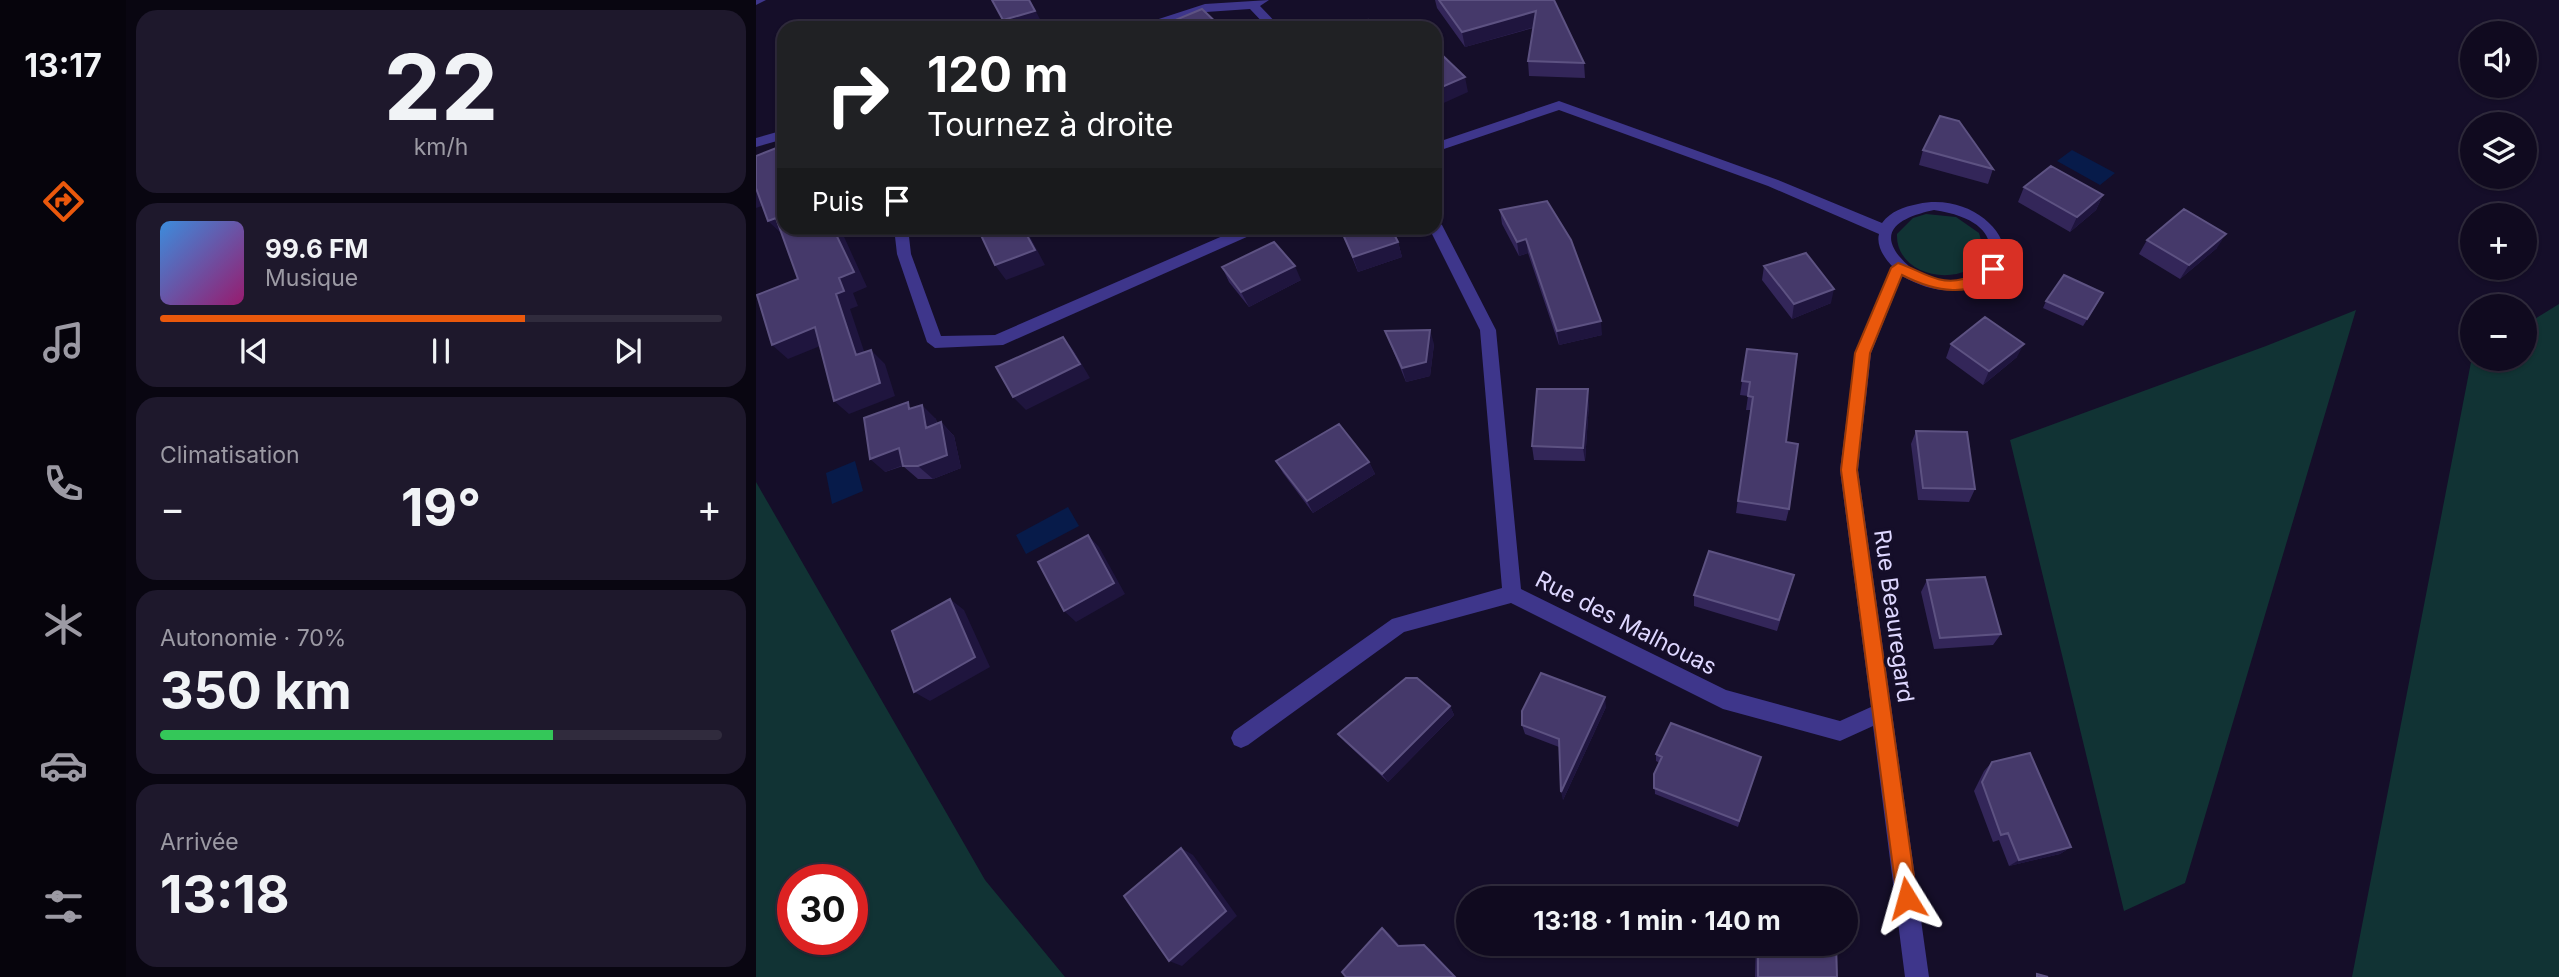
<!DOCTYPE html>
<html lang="fr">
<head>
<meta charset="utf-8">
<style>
	:root { --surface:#100a1f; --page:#1e182c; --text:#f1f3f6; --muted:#9c9aa4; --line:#302b3d; --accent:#ea580c }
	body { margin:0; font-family:Inter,sans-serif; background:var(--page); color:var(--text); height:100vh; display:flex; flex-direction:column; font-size:26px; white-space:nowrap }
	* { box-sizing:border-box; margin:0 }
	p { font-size:23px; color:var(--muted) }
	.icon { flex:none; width:38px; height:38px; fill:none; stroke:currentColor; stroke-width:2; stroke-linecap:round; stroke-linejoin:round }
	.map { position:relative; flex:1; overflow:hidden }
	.panel { display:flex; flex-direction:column; gap:10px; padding:10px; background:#090611; width:630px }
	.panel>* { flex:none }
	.top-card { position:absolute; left:21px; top:21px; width:665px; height:214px; border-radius:21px; box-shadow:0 2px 5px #0004,0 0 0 2px var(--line); background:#202124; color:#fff; overflow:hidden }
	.fabs { position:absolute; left:1704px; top:21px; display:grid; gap:14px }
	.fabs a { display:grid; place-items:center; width:77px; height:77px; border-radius:50%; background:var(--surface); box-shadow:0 2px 5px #0004,0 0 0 2px var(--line); font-size:35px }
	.speed { position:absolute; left:21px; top:864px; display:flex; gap:14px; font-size:35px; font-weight:700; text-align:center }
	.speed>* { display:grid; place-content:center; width:91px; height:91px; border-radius:50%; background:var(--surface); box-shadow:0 2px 5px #0004,0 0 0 2px var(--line); line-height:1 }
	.speed .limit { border:10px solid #d22; background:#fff; color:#111 }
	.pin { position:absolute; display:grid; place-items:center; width:60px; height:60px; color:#fff; margin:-30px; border-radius:14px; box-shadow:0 4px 10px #0006 }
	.me { position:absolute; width:77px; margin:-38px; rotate:352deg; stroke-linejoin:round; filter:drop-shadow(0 0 5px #0008) }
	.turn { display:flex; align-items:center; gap:24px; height:147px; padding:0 35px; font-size:32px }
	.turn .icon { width:91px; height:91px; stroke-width:2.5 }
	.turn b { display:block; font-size:49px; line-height:60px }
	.then { display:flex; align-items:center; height:66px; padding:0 35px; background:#0003; gap:14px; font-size:26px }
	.big { font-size:52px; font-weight:700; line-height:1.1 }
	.panel .tile { flex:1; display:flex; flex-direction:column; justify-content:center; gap:10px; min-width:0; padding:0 24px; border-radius:21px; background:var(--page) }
	.panel .dial { align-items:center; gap:0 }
	.dial b { font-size:91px; line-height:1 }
	.song { display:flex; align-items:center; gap:21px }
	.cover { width:84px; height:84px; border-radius:10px; background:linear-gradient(135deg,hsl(210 70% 55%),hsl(320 70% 35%)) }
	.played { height:7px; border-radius:4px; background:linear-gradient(90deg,var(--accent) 65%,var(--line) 65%) }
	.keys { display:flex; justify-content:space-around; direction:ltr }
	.heat { display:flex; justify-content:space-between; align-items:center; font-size:38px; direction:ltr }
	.charge { height:10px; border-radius:5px; background:linear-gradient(90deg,#34c759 70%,var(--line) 0) }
	.trip { position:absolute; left:700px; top:886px; width:402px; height:70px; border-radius:35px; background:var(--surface); box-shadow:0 2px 5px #0004,0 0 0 2px var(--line); font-weight:700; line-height:70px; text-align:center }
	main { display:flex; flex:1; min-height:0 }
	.tabs { display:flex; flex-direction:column; width:126px; justify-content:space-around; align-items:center; background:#06040c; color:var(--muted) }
	.tabs .icon { width:49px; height:49px }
	.tabs .selected { color:var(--accent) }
	.tabs b { font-size:32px; color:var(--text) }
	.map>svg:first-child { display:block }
	.green { fill:#113334; fill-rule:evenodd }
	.water { fill:#071b4a }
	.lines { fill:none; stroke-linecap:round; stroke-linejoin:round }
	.lane { fill:#3e368b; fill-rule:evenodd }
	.street { fill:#3e368b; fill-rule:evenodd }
	.wall { fill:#332659 }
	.shaded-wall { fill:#1f153e }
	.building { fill:#45396a; stroke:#5d5282; stroke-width:2 }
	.route { fill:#ea580c; stroke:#983908; stroke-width:2 }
	.labels { text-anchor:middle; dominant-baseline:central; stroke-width:7; stroke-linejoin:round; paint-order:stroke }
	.street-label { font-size:23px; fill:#ded7ff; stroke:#150e29 }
</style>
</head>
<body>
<main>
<nav class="tabs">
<b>13:17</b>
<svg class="icon selected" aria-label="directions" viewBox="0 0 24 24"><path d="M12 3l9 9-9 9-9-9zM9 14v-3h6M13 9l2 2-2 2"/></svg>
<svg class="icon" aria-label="music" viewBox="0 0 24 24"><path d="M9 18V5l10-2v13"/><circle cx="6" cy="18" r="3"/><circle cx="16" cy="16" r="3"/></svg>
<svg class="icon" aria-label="phone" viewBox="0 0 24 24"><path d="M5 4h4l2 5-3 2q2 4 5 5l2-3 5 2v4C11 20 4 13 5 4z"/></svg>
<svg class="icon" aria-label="climate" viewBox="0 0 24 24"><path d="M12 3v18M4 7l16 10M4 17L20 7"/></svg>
<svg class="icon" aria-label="car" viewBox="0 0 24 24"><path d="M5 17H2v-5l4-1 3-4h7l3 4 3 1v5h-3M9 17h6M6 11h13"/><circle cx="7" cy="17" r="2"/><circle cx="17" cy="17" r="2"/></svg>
<svg class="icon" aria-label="filters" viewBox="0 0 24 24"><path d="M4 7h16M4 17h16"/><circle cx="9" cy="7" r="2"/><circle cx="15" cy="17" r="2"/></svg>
</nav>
<section class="panel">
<div class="tile dial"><b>22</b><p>km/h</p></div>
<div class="tile">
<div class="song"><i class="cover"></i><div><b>99.6 FM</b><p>Musique</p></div></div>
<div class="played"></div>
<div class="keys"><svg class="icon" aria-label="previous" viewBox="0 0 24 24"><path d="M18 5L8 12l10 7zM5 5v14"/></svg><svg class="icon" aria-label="pause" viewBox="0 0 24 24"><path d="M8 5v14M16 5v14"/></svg><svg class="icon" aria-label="next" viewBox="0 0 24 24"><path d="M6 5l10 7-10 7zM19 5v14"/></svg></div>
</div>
<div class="tile"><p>Climatisation</p>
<div class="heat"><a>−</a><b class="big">19°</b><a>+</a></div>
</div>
<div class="tile"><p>Autonomie · 70%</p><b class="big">350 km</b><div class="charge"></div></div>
<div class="tile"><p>Arrivée</p><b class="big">13:18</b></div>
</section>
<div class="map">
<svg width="1803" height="977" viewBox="0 0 1803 977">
	<rect width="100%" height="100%" fill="#150e29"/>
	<path class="green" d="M1170,214L1200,217L1223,233L1229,254C1209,290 1139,278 1141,234L1157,218Z
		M1803,304V977H1596L1716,357L1769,359V325Z
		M1600,310L1429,883L1368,911L1254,440L1510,346Z
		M0,482L229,880L309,977H0ZM96,880V940H37V880Z"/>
	<path class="water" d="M1316,150L1359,173L1344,185L1301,161Z
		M99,461L107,491L76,504L70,473Z
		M312,507L323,526L270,554L260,535Z"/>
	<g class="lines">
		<path class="lane" d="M0,0H10L0,5Z"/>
		<path class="street" d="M513,0L504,6L525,28H512L494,9L450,12L394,28H375L449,4Z
			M803,101L1022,180L1126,223C1135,211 1147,207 1162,204C1229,189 1286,265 1218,287C1192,295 1169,289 1146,276L1115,353L1102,470L1173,977H1149L1117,726L1084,741L967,709L755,603L648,632L492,745L485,748L478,745L475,738L478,731L636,619L746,588L724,330L673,228H679V220L686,225L740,330L765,589L970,690L1084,721L1115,707L1084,470L1099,353L1136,266C1128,258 1120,245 1123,234L1012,186L803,110L679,152V143ZM1178,210C1294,227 1201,327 1143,256C1119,226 1155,215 1178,210Z
			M28,130V139L0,147V138Z
			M138,228H152L155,254L185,336L239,335L485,228H504L502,232L247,345L179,348L171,342L141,254Z"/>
	</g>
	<path class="wall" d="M679,0H798L828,63L829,78L773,76L772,61L777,28L709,47L681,8Z
		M1167,150L1237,169L1232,184L1163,165Z
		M1268,187L1347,195L1340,210L1314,232L1262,202Z
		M744,210L815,240L846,335L803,345L772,253L763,256L746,224Z
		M585,230L642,242L646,257L602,272Z
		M1391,240L1461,248L1424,279L1383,254Z
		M1008,266L1075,303L1036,319L1006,280Z
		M466,267L545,280L493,307L473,282Z
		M1290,301H1343L1327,326L1287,308Z
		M629,331L678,344L674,376L650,382Z
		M1195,344L1261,357L1227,385L1190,358Z
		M991,349L1030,442L1033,509L1030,521L980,513L995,410H990L992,396L984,395Z
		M833,403L829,461L778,460L776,446Z
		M158,408L180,419L181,424L185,422L198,436L205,468L177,479H162L147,466L129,472Z
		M1160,431L1219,489L1213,502L1162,500L1155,444Z
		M520,461L613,462L619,474L557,513L527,473Z
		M1171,580L1245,634L1237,645L1178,649L1165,592Z
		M1035,586L1021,631L938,606V595Z
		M694,706L698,715L632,782L589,742L582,734Z
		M850,707L807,800L803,747L769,734L766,725Z
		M900,754L1005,757L982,827L899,794L898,774L904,763L900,761Z
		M1236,762L1315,847L1304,854L1253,866L1243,840L1237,842L1218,791L1228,771Z
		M1009,886L1078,898H1006V892Z
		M1000,943H1080L1081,977H999Z"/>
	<path class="shaded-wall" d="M274,0L287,25L278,28H252L247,20Z
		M780,11L782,26L709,47L706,32Z
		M709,77L712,92L681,106L679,90Z
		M0,188L15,203L0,208Z
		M1347,195L1340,210L1314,232L1321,217Z
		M20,218L27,235L12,221Z
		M77,228H84L111,287L97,293L102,306L94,309L114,369L100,355L80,294L83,278Z
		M267,228H268L272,233L289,265L250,280L239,265Z
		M1470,234L1461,248L1424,279L1433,265Z
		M770,239L772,253L763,256L761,242Z
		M642,242L646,257L602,272L597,257Z
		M539,266L545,280L493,307L485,292Z
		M1078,289L1075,303L1036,319L1038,304Z
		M845,321L846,335L803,345L801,331Z
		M59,327L74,342L32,359L16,345Z
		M674,330L678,344L674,376L650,382L646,368Z
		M307,337L318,351L334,378L270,410L257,397Z
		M1268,344L1261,357L1227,385L1233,371Z
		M115,350L129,364L139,396L93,414L78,401Z
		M832,389L833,403L829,461L827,448Z
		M166,405L180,419L184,441L170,428Z
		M185,422L198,436L205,468L177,479L162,466Z
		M143,448L158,461L129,472L114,459Z
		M613,462L619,474L557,513L551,501Z
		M332,535L343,547L369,594L320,622L308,611Z
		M194,599L208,610L234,667L174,701L158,692Z
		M849,697L850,707L807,800L805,792Z
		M694,706L698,715L632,782L626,774Z
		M1315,847L1304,854L1253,866L1263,860Z
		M425,848L437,855L481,916L426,966L413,961Z
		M626,928L633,933L649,951L642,946Z
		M668,945L674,949L700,977H699Z"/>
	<path class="building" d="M236,0H273L279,11L247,20Z
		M683,0H798L828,63L772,61L780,11L706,32Z
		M446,9L466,28H417L412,23Z
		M612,20L620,28H589Z
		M683,52L709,77L679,90V54Z
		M1184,116L1203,121L1237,169L1167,150Z
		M28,145V228H77L98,272L83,278L88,291L80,294L100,355L115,350L124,383L78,401L59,327L16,345L1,295L42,279L20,218L12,221L0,188V156Z
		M1295,166L1347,195L1321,217L1268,187Z
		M791,201L815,240L845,321L801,331L770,239L761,242L744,210Z
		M1428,209L1470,234L1433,265L1391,240Z
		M239,228H267L279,250L239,265L224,233Z
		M585,228H635L642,242L597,257L585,230Z
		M518,242L539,266L485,292L466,267Z
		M1050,253L1078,289L1038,304L1008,266Z
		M1308,275L1347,293L1331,319L1290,301Z
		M1229,317L1268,344L1233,371L1195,344Z
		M674,330L670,362L646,368L629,331Z
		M307,337L324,364L257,397L240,367Z
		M991,349L1041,354L1030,442L1042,444L1033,509L982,501L997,397L992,396L994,382L986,381Z
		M781,389H832L827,448L776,446Z
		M152,402L153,409L166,405L170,428L185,422L191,455L162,466H147L143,448L114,459L108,418Z
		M583,424L613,462L551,501L520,461Z
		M1160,431L1211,432L1219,489L1167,488Z
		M332,535L358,583L308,611L282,562Z
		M953,551L1038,575L1023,620L938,595Z
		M1229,577L1245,634L1184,638L1171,580Z
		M194,599L219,657L158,692L136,631Z
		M785,673L849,697L805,792L803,739L766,725V711Z
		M650,678H661L694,706L626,774L582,734Z
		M915,723L1005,757L983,821L898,788V774L906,757L900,754Z
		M1274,753L1315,847L1263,860L1252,833L1245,835L1226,782L1236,762Z
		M425,848L470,911L413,961L368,896Z
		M1009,886L1078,891V898H1009Z
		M626,928L642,946L668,945L699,977H590L586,972Z
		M1002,943H1080L1081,977H1002Z
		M1281,974L1292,977H1281Z"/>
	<path class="route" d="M1142,263C1164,270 1182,286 1207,279C1217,277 1226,267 1237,264L1244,269C1218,301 1177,291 1146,275L1114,353L1101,470L1161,898L1158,905L1151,908L1144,905L1141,898L1085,470L1099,353L1135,268Z"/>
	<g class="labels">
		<g class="street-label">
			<text transform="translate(1138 616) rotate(82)">Rue Beauregard</text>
			<text transform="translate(870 623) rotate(27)">Rue des Malhouas</text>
		</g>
	</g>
</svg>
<div class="fabs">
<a><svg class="icon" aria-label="sound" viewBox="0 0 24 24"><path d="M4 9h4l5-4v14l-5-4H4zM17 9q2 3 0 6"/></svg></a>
<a><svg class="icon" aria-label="layers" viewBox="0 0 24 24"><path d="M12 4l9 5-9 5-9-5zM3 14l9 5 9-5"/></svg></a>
<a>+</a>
<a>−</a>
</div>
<div class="speed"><div class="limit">30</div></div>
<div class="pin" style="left:1237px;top:269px;background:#d93025"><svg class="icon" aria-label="arrive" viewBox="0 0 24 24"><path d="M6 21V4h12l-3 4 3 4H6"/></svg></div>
<svg class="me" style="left:1151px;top:898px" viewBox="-20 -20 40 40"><path d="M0-17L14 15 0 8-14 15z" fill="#ea580c" stroke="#fff" stroke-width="4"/></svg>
<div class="trip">13:18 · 1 min · 140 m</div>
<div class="top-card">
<div class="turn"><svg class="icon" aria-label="right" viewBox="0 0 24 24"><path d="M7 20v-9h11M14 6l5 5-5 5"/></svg><div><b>120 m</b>Tournez à droite</div></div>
<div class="then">Puis<svg class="icon" aria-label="arrive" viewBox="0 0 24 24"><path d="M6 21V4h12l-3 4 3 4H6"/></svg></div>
</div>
</div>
</main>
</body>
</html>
